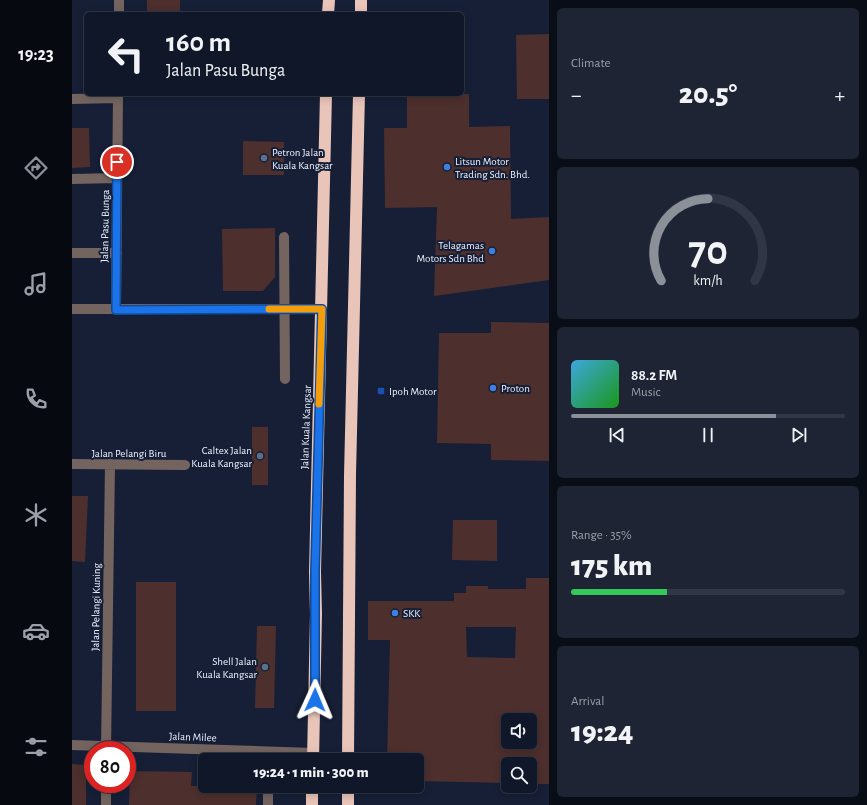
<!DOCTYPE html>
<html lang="en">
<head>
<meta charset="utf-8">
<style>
	:root { --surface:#101728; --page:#1e2434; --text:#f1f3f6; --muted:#9c9fa8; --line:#303645; --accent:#8c9099 }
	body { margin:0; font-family:"Alegreya Sans",sans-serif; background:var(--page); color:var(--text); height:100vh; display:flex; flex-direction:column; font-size:15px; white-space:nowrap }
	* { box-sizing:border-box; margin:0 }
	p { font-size:13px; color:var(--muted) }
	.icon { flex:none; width:22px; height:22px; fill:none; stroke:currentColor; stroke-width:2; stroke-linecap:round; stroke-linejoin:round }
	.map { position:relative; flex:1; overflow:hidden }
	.side { display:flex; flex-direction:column; gap:8px; padding:8px; background:#090d16; width:318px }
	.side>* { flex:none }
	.guide { position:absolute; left:12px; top:12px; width:380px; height:84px; border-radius:6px; box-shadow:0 2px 10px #0003,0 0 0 1px var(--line); background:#101728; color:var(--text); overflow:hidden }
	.tools { position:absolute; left:429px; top:713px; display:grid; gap:8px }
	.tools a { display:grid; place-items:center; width:36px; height:36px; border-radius:6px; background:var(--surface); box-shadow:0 2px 10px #0003,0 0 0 1px var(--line); font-size:20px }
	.speed { position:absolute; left:12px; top:741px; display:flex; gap:8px; font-size:20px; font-weight:700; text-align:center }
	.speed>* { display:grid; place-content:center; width:52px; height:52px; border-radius:50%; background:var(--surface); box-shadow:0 2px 10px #0003,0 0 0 1px var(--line); line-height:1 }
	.speed .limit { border:6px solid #d22; background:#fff; color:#111 }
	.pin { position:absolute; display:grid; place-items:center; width:34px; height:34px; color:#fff; margin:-17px; border:2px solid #fff; border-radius:50%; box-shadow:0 1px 4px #0007 }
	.me { position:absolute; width:44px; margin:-22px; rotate:1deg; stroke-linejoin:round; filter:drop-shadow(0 0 3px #0008) }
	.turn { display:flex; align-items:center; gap:14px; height:84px; padding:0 16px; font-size:18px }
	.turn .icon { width:52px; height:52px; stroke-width:2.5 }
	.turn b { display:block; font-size:28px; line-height:34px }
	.big { font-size:30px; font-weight:800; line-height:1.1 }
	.side .tile { flex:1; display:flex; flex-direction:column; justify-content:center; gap:6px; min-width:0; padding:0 14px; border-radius:6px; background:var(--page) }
	.side .dial { align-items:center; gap:0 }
	.dial svg { height:104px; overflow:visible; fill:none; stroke:var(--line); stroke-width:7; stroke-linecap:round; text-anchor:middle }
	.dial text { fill:var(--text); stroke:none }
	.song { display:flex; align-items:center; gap:12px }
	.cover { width:48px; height:48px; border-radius:6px; background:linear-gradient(135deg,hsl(200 70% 55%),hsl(120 70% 35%)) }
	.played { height:4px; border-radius:2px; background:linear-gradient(90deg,var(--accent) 75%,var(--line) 75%) }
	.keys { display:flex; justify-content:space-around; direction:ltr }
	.heat { display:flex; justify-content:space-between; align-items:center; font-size:22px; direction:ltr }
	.charge { height:6px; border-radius:3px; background:linear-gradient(90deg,#34c759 35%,var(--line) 0) }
	.trip { position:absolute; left:126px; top:753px; width:226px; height:40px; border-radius:6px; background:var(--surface); box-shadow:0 2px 10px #0003,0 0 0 1px var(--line); font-weight:800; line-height:40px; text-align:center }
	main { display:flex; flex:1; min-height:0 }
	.dock { display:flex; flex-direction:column; width:72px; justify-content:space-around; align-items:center; background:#060910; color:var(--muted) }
	.dock .icon { width:28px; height:28px }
	.dock .selected { color:var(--accent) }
	.dock b { font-size:18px; color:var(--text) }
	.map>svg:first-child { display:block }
	.building { fill:#4d2f2d; fill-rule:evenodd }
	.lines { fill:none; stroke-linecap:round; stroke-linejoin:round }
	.street { stroke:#736460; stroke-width:10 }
	.highway { stroke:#e9c4b9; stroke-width:12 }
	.route-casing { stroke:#114b97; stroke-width:10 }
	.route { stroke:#1a73e8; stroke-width:7 }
	.slow { stroke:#f59e0b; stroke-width:7 }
	.service-dot { fill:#5c6f8a; stroke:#161f36; stroke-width:1.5 }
	.shop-dot { fill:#3f7fe0; stroke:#161f36; stroke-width:1.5 }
	.transit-dot { fill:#1a4fb4; stroke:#161f36; stroke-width:1.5 }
	.labels { text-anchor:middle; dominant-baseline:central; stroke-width:4; stroke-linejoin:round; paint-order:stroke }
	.poi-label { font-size:11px; fill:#ecf1fe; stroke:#161f36; text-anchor:start }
	.street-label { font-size:11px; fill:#ecf1fe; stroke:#161f36 }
</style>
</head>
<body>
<main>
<nav class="dock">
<b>19:23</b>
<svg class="icon selected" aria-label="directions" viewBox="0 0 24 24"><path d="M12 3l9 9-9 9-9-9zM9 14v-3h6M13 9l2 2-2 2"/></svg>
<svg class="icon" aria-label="music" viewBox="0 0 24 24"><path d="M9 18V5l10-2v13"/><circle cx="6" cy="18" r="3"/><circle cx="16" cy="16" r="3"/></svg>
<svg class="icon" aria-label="phone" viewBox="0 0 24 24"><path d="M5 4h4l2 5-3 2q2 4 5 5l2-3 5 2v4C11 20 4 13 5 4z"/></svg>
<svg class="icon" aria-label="climate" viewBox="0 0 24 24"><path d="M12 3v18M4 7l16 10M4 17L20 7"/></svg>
<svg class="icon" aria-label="car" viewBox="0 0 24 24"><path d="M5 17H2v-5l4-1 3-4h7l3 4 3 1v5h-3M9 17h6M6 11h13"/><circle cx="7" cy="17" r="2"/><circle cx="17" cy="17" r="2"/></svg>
<svg class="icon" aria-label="filters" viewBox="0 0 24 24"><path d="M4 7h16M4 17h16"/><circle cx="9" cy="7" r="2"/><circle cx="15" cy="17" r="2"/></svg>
</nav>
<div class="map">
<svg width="477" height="805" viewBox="0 0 477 805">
	<rect width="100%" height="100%" fill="#161f36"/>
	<path class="building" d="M75,0H108V14H75Z
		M477,34V99H445L444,35Z
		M335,94H397V127L438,126L439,219L477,217V280L362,296L365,207L313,208L312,128H335Z
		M0,128H17L18,167L0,168Z
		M171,141L212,142V175H171Z
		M203,228V277L191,291H151L150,229Z
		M419,322L477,323V461L419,460V444L365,443L367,333H419Z
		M180,427H196V485H180Z
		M0,496H16L13,562L0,561Z
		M381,520H425V561L380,560Z
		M454,578H477V784H462L461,764H436V783L345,781V760H315L318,640H296V601H382V593H394V586H416V589H454ZM394,627H444L443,658L395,657ZM436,720H458V742H436Z
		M64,582H104V711H64Z
		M185,626H204L202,708H183Z
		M0,764L14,765V805H0Z
		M58,771L120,772L119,786H185L184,805H57Z"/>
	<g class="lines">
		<path class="street" d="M47,14V0
			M0,99L46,98
			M0,179L45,178
			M212,237L213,379
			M0,253H45
			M0,309H250
			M44,310L46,94
			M0,464L113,465
			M0,745L241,753
			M34,750L38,464
			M34,784V805
			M196,786V805"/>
		<path class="highway" d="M256,14L257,0
			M289,14V0
			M241,760L244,614L243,572L254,94
			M276,760L278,475L287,94
			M240,805V786
			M276,805V786"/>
	</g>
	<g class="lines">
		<defs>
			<path id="route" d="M45,162L44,310L250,309L243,572V700"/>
		</defs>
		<use href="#route" class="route-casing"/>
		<use href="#route" class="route"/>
		<path class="slow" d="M197,309H250L247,404"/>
	</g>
	<g class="service-dot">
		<circle cx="192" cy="158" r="4"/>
		<circle cx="188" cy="456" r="4"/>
		<circle cx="193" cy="667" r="4"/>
	</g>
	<g class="shop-dot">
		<circle cx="375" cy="167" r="4"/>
		<circle cx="420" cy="251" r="4"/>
		<circle cx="421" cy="388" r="4"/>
		<circle cx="323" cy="613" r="4"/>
	</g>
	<rect class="transit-dot" x="305" y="387" width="8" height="8" rx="2"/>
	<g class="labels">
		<g class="poi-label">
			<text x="200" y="152">Petron Jalan<tspan x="200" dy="13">Kuala Kangsar</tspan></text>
			<text x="383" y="161">Litsun Motor<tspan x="383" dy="13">Trading Sdn. Bhd.</tspan></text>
			<text x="412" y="245" text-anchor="end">Telagamas<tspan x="412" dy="13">Motors Sdn Bhd</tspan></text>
			<text x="429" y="388">Proton</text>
			<text x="317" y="391">Ipoh Motor</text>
			<text x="180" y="450" text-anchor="end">Caltex Jalan<tspan x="180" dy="13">Kuala Kangsar</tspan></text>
			<text x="331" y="613">SKK</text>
			<text x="185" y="661" text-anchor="end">Shell Jalan<tspan x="185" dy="13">Kuala Kangsar</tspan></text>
		</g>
		<g class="street-label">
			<text transform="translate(33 226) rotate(-89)">Jalan Pasu Bunga</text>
			<text transform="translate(234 427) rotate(-88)">Jalan Kuala Kangsar</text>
			<text x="57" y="453">Jalan Pelangi Biru</text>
			<text transform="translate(24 607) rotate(-89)">Jalan Pelangi Kuning</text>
			<text transform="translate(121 737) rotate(2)">Jalan Milee</text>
		</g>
	</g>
</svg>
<div class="tools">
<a><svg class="icon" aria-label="sound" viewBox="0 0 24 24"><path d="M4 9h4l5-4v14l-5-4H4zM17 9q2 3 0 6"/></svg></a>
<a><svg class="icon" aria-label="search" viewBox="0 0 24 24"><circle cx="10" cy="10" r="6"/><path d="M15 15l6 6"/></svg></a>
</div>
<div class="speed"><div class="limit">80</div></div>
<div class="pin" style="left:45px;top:162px;background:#d93025"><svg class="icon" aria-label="arrive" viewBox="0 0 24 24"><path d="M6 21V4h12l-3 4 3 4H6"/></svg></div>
<svg class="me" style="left:243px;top:700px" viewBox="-20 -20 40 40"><path d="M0-17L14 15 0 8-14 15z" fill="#1a73e8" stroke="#fff" stroke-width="4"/></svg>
<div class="trip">19:24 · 1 min · 300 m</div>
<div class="guide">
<div class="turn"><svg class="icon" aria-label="left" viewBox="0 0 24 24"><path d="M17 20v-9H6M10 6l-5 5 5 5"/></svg><div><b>160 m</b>Jalan Pasu Bunga</div></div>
</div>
</div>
<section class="side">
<div class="tile"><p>Climate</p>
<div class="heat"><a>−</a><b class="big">20.5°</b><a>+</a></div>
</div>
<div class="tile dial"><svg viewBox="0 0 100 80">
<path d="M14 69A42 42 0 1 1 86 69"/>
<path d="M14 69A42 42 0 0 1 50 6" stroke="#8c9099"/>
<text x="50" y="56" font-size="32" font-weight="700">70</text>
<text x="50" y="72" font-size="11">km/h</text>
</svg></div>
<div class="tile">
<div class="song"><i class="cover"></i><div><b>88.2 FM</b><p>Music</p></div></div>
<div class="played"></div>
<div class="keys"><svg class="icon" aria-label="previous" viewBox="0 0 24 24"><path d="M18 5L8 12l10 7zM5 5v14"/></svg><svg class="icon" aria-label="pause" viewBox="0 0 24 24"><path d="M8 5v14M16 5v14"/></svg><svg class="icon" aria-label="next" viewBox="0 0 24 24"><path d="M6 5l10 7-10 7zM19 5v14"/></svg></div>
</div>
<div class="tile"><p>Range · 35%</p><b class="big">175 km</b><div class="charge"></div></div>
<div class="tile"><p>Arrival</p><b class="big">19:24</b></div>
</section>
</main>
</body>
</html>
